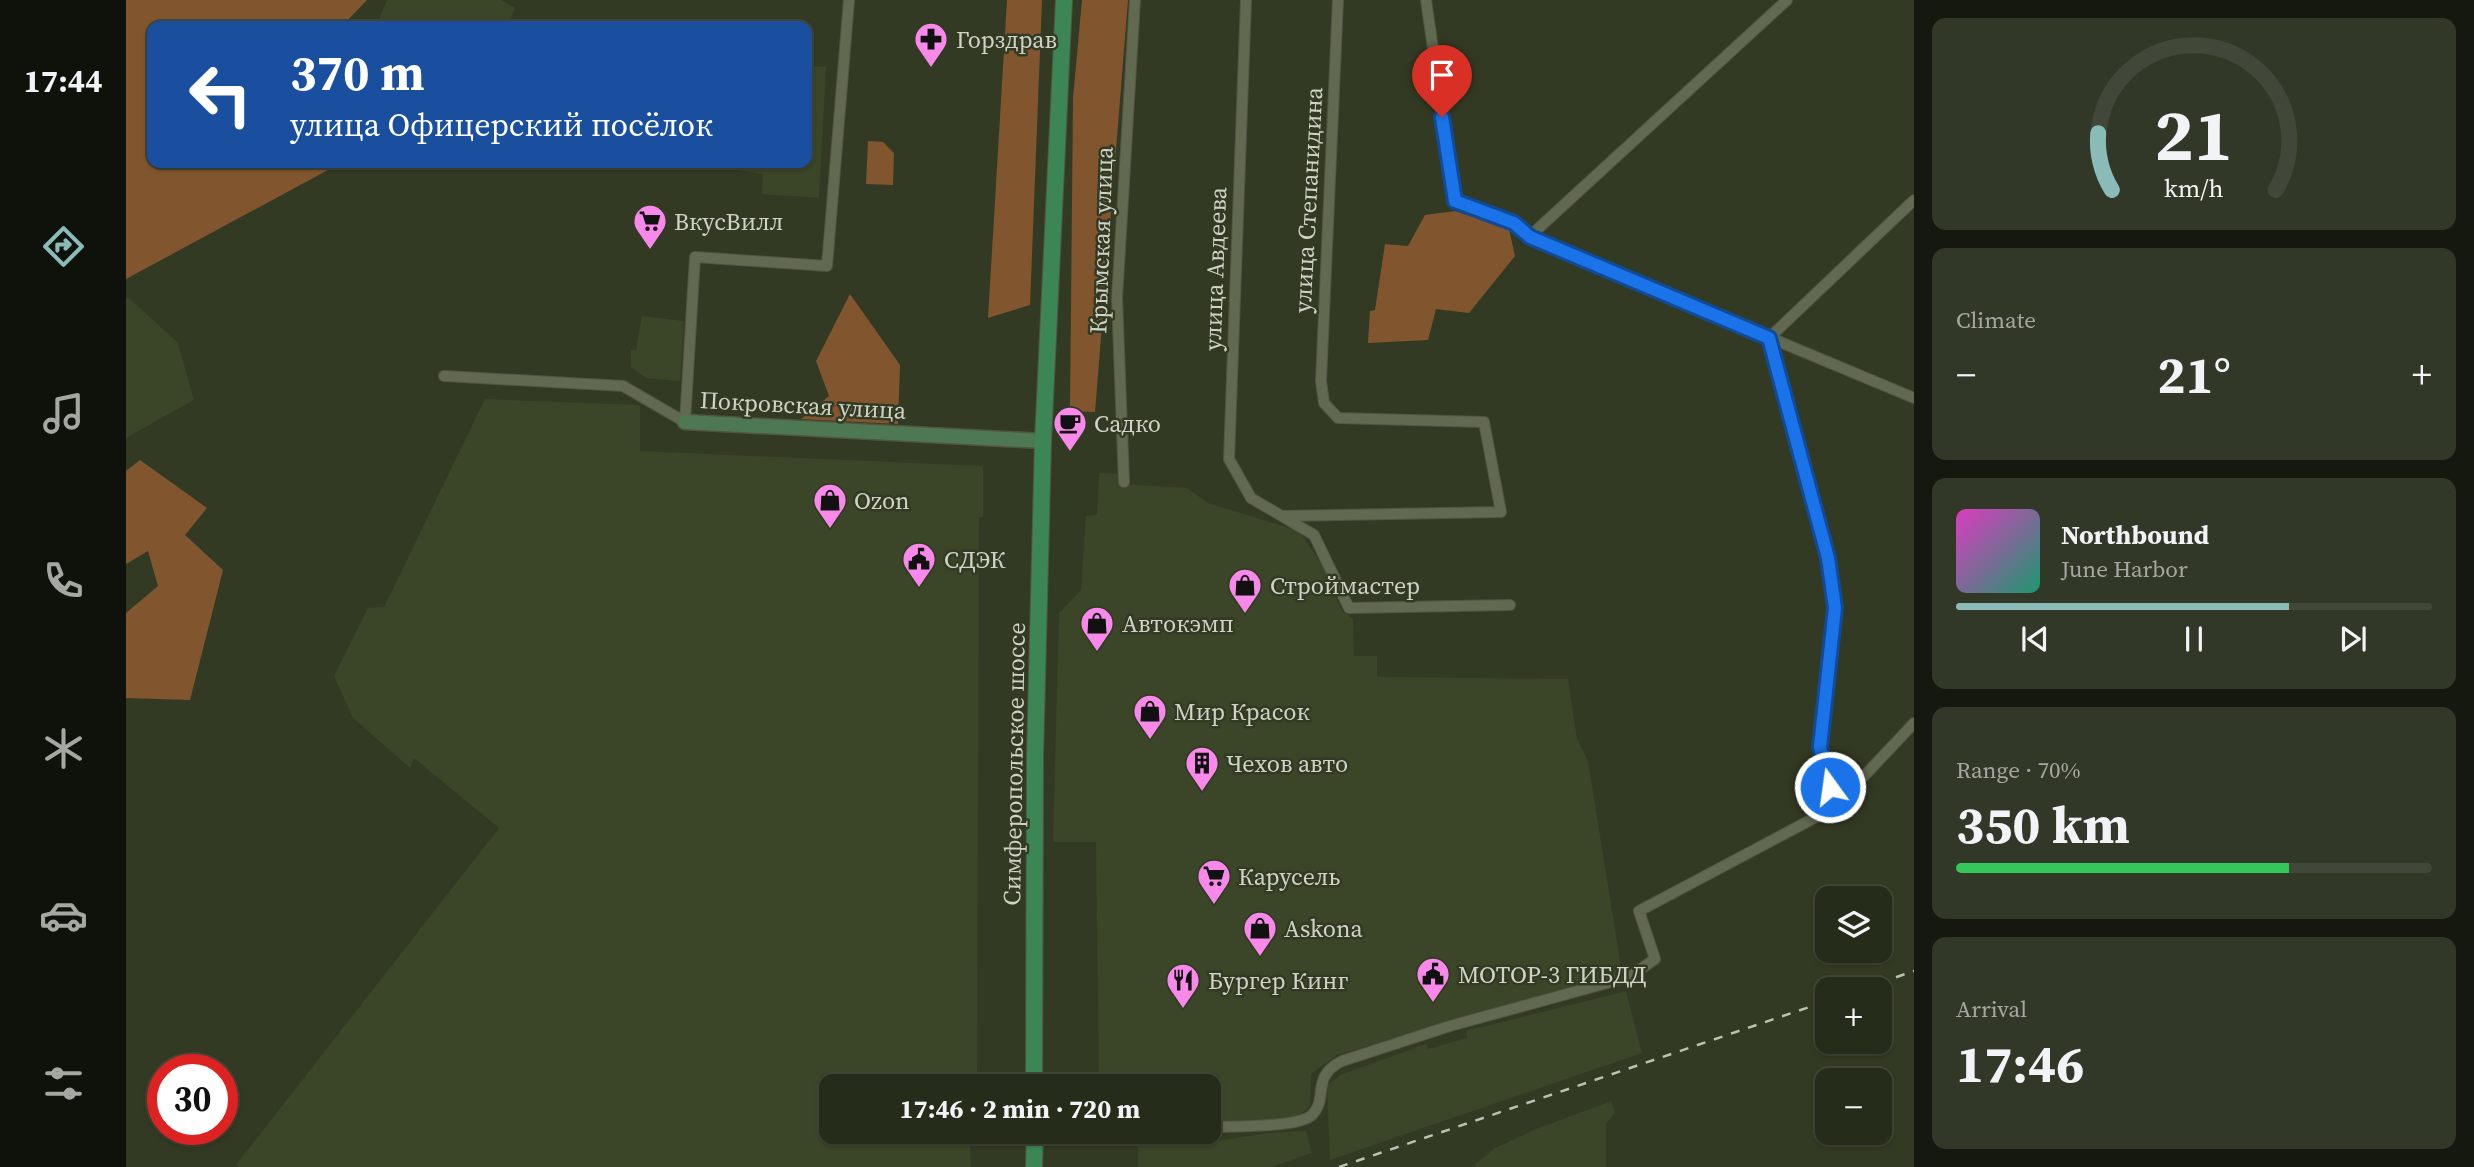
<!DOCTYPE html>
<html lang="en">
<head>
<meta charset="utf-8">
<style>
	:root { --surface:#262c1a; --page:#323827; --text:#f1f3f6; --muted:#a4a7a2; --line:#424839; --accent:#8bbbb9 }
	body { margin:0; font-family:"Source Serif 4",serif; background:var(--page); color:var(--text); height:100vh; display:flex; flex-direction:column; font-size:26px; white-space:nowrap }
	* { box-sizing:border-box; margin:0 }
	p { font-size:23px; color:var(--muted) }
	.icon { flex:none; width:38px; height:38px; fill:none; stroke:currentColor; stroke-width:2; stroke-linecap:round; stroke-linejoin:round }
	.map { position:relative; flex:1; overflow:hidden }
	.sheet { display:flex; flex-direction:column; gap:18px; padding:18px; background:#15180e; width:560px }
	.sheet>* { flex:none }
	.hud { position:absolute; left:21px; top:21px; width:665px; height:147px; border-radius:14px; box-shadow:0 2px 5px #0004,0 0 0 2px var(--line); background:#1a4fa0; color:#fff; overflow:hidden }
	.fabs { position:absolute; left:1689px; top:886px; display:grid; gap:14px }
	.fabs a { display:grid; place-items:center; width:77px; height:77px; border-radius:14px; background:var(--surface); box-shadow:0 2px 5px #0004,0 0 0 2px var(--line); font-size:35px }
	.speed { position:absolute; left:21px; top:1054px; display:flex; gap:14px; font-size:35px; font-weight:700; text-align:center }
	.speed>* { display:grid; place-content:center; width:91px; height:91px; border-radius:50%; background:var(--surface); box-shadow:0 2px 5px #0004,0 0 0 2px var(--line); line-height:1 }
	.speed .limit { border:10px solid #d22; background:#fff; color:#111 }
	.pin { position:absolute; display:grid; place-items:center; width:60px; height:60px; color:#fff; margin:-72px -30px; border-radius:50% 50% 50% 0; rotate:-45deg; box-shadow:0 0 7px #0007 }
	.pin .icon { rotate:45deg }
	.me { position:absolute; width:77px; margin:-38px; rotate:346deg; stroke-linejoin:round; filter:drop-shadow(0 0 5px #0008) }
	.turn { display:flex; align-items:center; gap:24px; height:147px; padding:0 28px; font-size:32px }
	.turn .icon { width:91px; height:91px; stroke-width:2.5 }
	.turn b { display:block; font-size:49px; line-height:60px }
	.big { font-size:52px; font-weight:700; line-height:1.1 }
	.sheet .card { flex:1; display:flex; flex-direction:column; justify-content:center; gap:10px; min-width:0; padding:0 24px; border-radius:14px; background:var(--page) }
	.sheet .dial { align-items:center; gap:0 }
	.dial svg { height:182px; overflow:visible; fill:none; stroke:var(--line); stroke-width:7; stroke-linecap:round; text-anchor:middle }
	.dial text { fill:var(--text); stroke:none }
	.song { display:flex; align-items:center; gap:21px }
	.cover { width:84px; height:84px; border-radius:10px; background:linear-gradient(135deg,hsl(310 70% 55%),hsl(160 70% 35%)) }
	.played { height:7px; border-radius:4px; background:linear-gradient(90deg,var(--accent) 70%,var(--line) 70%) }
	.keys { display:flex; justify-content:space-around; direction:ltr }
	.heat { display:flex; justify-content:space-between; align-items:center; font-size:38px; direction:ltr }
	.charge { height:10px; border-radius:5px; background:linear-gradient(90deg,#34c759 70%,var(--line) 0) }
	.trip { position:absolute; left:693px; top:1074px; width:402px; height:70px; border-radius:14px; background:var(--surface); box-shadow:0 2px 5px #0004,0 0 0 2px var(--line); font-weight:700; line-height:70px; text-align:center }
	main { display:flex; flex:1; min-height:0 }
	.dock { display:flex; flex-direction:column; width:126px; justify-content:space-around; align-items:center; background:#0f120a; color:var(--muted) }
	.dock .icon { width:49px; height:49px }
	.dock .on { color:var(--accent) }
	.dock b { font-size:32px; color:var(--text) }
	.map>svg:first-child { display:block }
	.built { fill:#3b4527 }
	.green { fill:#81562e }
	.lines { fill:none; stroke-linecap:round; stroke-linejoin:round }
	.street-casing { stroke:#515643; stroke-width:12 }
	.secondary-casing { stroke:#515643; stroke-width:17 }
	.primary-casing { stroke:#515643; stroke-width:18 }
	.street { stroke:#616950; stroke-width:10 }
	.secondary { stroke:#4e7852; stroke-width:14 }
	.primary { stroke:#3c8655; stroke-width:16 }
	.rail { stroke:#bcc1b3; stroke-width:2.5; stroke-dasharray:9 9; stroke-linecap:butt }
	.route-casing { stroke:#114b97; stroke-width:18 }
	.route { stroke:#1a73e8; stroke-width:12 }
	.labels { text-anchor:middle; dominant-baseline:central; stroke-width:5; stroke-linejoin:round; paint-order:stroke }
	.poi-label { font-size:24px; fill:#ced3c6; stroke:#333a23; text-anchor:start }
	.street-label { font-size:24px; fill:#ced3c6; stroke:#333a23 }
</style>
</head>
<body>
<main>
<nav class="dock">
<b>17:44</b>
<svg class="icon on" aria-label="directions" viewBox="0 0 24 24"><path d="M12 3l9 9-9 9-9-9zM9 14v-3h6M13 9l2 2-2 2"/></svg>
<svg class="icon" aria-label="music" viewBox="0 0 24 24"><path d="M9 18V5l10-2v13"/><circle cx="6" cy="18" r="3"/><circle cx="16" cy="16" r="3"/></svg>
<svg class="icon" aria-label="phone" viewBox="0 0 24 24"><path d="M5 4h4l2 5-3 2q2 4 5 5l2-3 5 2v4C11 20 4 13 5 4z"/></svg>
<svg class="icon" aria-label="climate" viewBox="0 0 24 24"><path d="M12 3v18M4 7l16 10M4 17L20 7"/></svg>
<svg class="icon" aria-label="car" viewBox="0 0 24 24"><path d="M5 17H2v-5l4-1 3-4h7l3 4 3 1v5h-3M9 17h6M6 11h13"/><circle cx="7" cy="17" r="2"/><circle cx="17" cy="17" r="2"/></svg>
<svg class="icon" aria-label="filters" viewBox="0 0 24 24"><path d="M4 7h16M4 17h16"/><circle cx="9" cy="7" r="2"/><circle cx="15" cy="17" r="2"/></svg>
</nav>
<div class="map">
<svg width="1788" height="1167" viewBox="0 0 1788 1167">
	<rect width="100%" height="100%" fill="#333a23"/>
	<path class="built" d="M261,0H375L389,8L383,24L388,26H250Z
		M681,60H688V66L700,67L693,198L636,194L637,174L611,170V163H681Z
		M3,298L52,343L68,400L0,438V299Z
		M516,316L558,321L554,381L520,378L505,367V350H510Z
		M359,399L514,405V451L857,466V517H853L851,1087H705V1132H851V1145L844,1146L845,1167H113L110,1165L373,828L288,758L284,768L227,718L208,676L242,608L258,607Z
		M973,473L992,474L996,484L1061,488L1082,503L1173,531L1196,564L1216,611L1227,619L1228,656H1251V677L1442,679L1451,739L1462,761L1496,973L1211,1055L1185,1074L1184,1106L1165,1123L1083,1122V1087H973L970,842H927L933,613L955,590L960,516L971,515Z
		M1500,991L1516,1053L1204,1160L1201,1086L1214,1075L1300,1044L1302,1049L1341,1038L1340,1031Z
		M1485,1101L1489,1113L1480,1124V1167H1350L1349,1164L1369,1148L1410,1129Z
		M1180,1131L1186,1153L1145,1167H1012V1142L1077,1143L1143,1133Z"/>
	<path class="green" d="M0,0H241L216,26H26V163L213,164L0,279Z
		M881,0H916L904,305L862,318Z
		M956,0H1002L969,412L944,411L947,98Z
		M742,141L757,142L768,153L767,185L740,184Z
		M1329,211L1383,229L1389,256L1343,313L1310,309L1302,340L1242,343L1244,311L1249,310L1259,244L1282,246L1299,215Z
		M724,294L774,365L772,424L675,419L703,396L690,361Z
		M14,460L81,508L59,535L97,570L64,700L0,698V613L32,586L22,551L0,564V471Z"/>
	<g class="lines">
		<defs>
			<path id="street" d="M1120,0L1103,459L1125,498L1188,535L1223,608L1384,605
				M1300,0L1329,201L1388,223L1403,237L1788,398
				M1403,237L1661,0
				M318,376L497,386L559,422L569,257L701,266L723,0
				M998,482L991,298L1009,0
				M1156,516L1375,512L1358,422L1212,418L1198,403L1195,381L1212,0
				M1709,807L1694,747L1709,609L1702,558L1643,338L1788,200
				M1083,1127C1104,1126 1173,1128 1186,1115C1203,1098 1184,1077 1216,1061L1324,1026L1503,977L1529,959L1513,911L1709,807L1788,723"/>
			<path id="secondary" d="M559,422L917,441"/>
			<path id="primary" d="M908,1087L909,756L917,441L938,0
				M908,1167L909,1132"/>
		</defs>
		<use href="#street" class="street-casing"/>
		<use href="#secondary" class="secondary-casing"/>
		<use href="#primary" class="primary-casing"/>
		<use href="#street" class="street"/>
		<use href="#secondary" class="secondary"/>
		<use href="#primary" class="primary"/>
		<path class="rail" d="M1736,989L1788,971
			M1213,1167L1701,1001"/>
	</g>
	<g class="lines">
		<defs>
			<path id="route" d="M1316,117L1329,201L1388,223L1404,237L1643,338L1702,558L1709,608L1694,747L1704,787"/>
		</defs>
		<use href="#route" class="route-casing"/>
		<use href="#route" class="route"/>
	</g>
	<defs>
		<symbol id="pharmacy-pin" viewBox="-11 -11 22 30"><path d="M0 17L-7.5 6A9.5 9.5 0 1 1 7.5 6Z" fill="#f888ea" stroke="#333a23"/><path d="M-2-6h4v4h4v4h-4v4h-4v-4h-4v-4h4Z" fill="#111"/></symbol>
		<symbol id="supermarket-pin" viewBox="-11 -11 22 30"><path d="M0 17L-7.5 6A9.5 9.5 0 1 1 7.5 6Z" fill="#f888ea" stroke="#333a23"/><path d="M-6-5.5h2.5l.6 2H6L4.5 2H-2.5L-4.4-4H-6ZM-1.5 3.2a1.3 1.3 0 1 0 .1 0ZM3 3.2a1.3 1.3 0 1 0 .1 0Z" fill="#111"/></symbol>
		<symbol id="cafe-pin" viewBox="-11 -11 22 30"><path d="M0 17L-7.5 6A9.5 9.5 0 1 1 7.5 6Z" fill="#f888ea" stroke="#333a23"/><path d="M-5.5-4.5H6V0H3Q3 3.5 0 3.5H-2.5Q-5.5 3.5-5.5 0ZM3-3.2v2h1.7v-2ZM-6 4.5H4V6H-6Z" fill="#111"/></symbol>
		<symbol id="shop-pin" viewBox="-11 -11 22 30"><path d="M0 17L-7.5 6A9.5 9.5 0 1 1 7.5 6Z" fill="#f888ea" stroke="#333a23"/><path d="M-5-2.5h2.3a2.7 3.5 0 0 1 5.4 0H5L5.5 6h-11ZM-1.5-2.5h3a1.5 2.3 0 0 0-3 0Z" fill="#111"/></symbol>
		<symbol id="civic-pin" viewBox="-11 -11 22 30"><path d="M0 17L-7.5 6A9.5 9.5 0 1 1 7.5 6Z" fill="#f888ea" stroke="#333a23"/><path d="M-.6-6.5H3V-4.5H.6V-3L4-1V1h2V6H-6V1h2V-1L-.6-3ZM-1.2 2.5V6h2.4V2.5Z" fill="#111"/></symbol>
		<symbol id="building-pin" viewBox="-11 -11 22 30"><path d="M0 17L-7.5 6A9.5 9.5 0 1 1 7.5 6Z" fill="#f888ea" stroke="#333a23"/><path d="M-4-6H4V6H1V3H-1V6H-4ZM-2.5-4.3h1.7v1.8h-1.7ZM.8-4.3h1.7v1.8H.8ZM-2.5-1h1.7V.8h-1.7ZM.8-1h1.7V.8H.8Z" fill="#111"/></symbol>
		<symbol id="restaurant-pin" viewBox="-11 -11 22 30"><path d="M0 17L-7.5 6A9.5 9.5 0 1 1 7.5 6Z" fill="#f888ea" stroke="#333a23"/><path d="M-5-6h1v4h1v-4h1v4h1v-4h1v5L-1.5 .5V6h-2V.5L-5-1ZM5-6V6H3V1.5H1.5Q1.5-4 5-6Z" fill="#111"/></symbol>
	</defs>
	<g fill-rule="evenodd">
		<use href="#pharmacy-pin" x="786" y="20" width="38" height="52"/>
		<use href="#supermarket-pin" x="505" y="202" width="38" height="52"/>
		<use href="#cafe-pin" x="925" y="404" width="38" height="52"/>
		<use href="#shop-pin" x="685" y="481" width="38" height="52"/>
		<use href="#civic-pin" x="774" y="540" width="38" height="52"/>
		<use href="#shop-pin" x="1100" y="566" width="38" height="52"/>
		<use href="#shop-pin" x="952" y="604" width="38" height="52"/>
		<use href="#shop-pin" x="1005" y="692" width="38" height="52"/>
		<use href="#building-pin" x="1057" y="744" width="38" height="52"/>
		<use href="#supermarket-pin" x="1069" y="857" width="38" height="52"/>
		<use href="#shop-pin" x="1115" y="909" width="38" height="52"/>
		<use href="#civic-pin" x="1288" y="955" width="38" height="52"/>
		<use href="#restaurant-pin" x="1038" y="961" width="38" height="52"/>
	</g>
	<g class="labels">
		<g class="poi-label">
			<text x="830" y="39">Горздрав</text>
			<text x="548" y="221">ВкусВилл</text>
			<text x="968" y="423">Садко</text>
			<text x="728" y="500">Ozon</text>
			<text x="818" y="559">СДЭК</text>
			<text x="1144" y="585">Строймастер</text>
			<text x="996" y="623">Автокэмп</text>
			<text x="1048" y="711">Мир Красок</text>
			<text x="1100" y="763">Чехов авто</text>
			<text x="1112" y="876">Карусель</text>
			<text x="1158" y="928">Askona</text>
			<text x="1332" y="974">МОТОР-3 ГИБДД</text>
			<text x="1082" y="980">Бургер Кинг</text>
		</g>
		<g class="street-label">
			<text transform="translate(1182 200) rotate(-87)">улица Степанидина</text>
			<text transform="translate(975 240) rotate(-88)">Крымская улица</text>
			<text transform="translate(1089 269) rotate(-88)">улица Авдеева</text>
			<text transform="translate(677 405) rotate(3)">Покровская улица</text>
			<text transform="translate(888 764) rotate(-89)">Симферопольское шоссе</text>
		</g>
	</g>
</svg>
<div class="fabs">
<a><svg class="icon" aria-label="layers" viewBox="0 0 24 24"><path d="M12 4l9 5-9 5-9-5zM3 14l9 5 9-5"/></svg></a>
<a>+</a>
<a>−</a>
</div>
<div class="speed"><div class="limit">30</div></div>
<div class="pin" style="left:1316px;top:117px;background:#d93025"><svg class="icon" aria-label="arrive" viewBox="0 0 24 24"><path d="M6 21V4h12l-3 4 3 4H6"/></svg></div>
<svg class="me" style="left:1704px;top:787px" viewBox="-20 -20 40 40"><circle r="17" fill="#1a73e8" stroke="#fff" stroke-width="3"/><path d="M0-11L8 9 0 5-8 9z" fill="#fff"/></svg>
<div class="trip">17:46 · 2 min · 720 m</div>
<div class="hud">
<div class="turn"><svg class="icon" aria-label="left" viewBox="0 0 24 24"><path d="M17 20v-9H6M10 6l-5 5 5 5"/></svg><div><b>370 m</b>улица Офицерский посёлок</div></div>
</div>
</div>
<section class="sheet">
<div class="card dial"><svg viewBox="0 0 100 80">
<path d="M14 69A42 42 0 1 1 86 69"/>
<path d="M14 69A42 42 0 0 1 8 44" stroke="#8bbbb9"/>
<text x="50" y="56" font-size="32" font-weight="700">21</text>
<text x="50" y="72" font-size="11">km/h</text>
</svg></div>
<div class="card"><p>Climate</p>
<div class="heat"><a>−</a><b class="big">21°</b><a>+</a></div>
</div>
<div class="card">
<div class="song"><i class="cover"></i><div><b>Northbound</b><p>June Harbor</p></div></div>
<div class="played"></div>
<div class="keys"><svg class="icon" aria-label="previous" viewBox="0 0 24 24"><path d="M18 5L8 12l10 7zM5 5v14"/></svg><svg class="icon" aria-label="pause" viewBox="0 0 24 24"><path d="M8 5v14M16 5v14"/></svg><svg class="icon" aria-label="next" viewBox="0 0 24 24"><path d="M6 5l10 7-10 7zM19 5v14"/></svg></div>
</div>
<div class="card"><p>Range · 70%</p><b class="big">350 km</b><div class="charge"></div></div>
<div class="card"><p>Arrival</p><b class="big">17:46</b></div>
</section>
</main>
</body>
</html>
